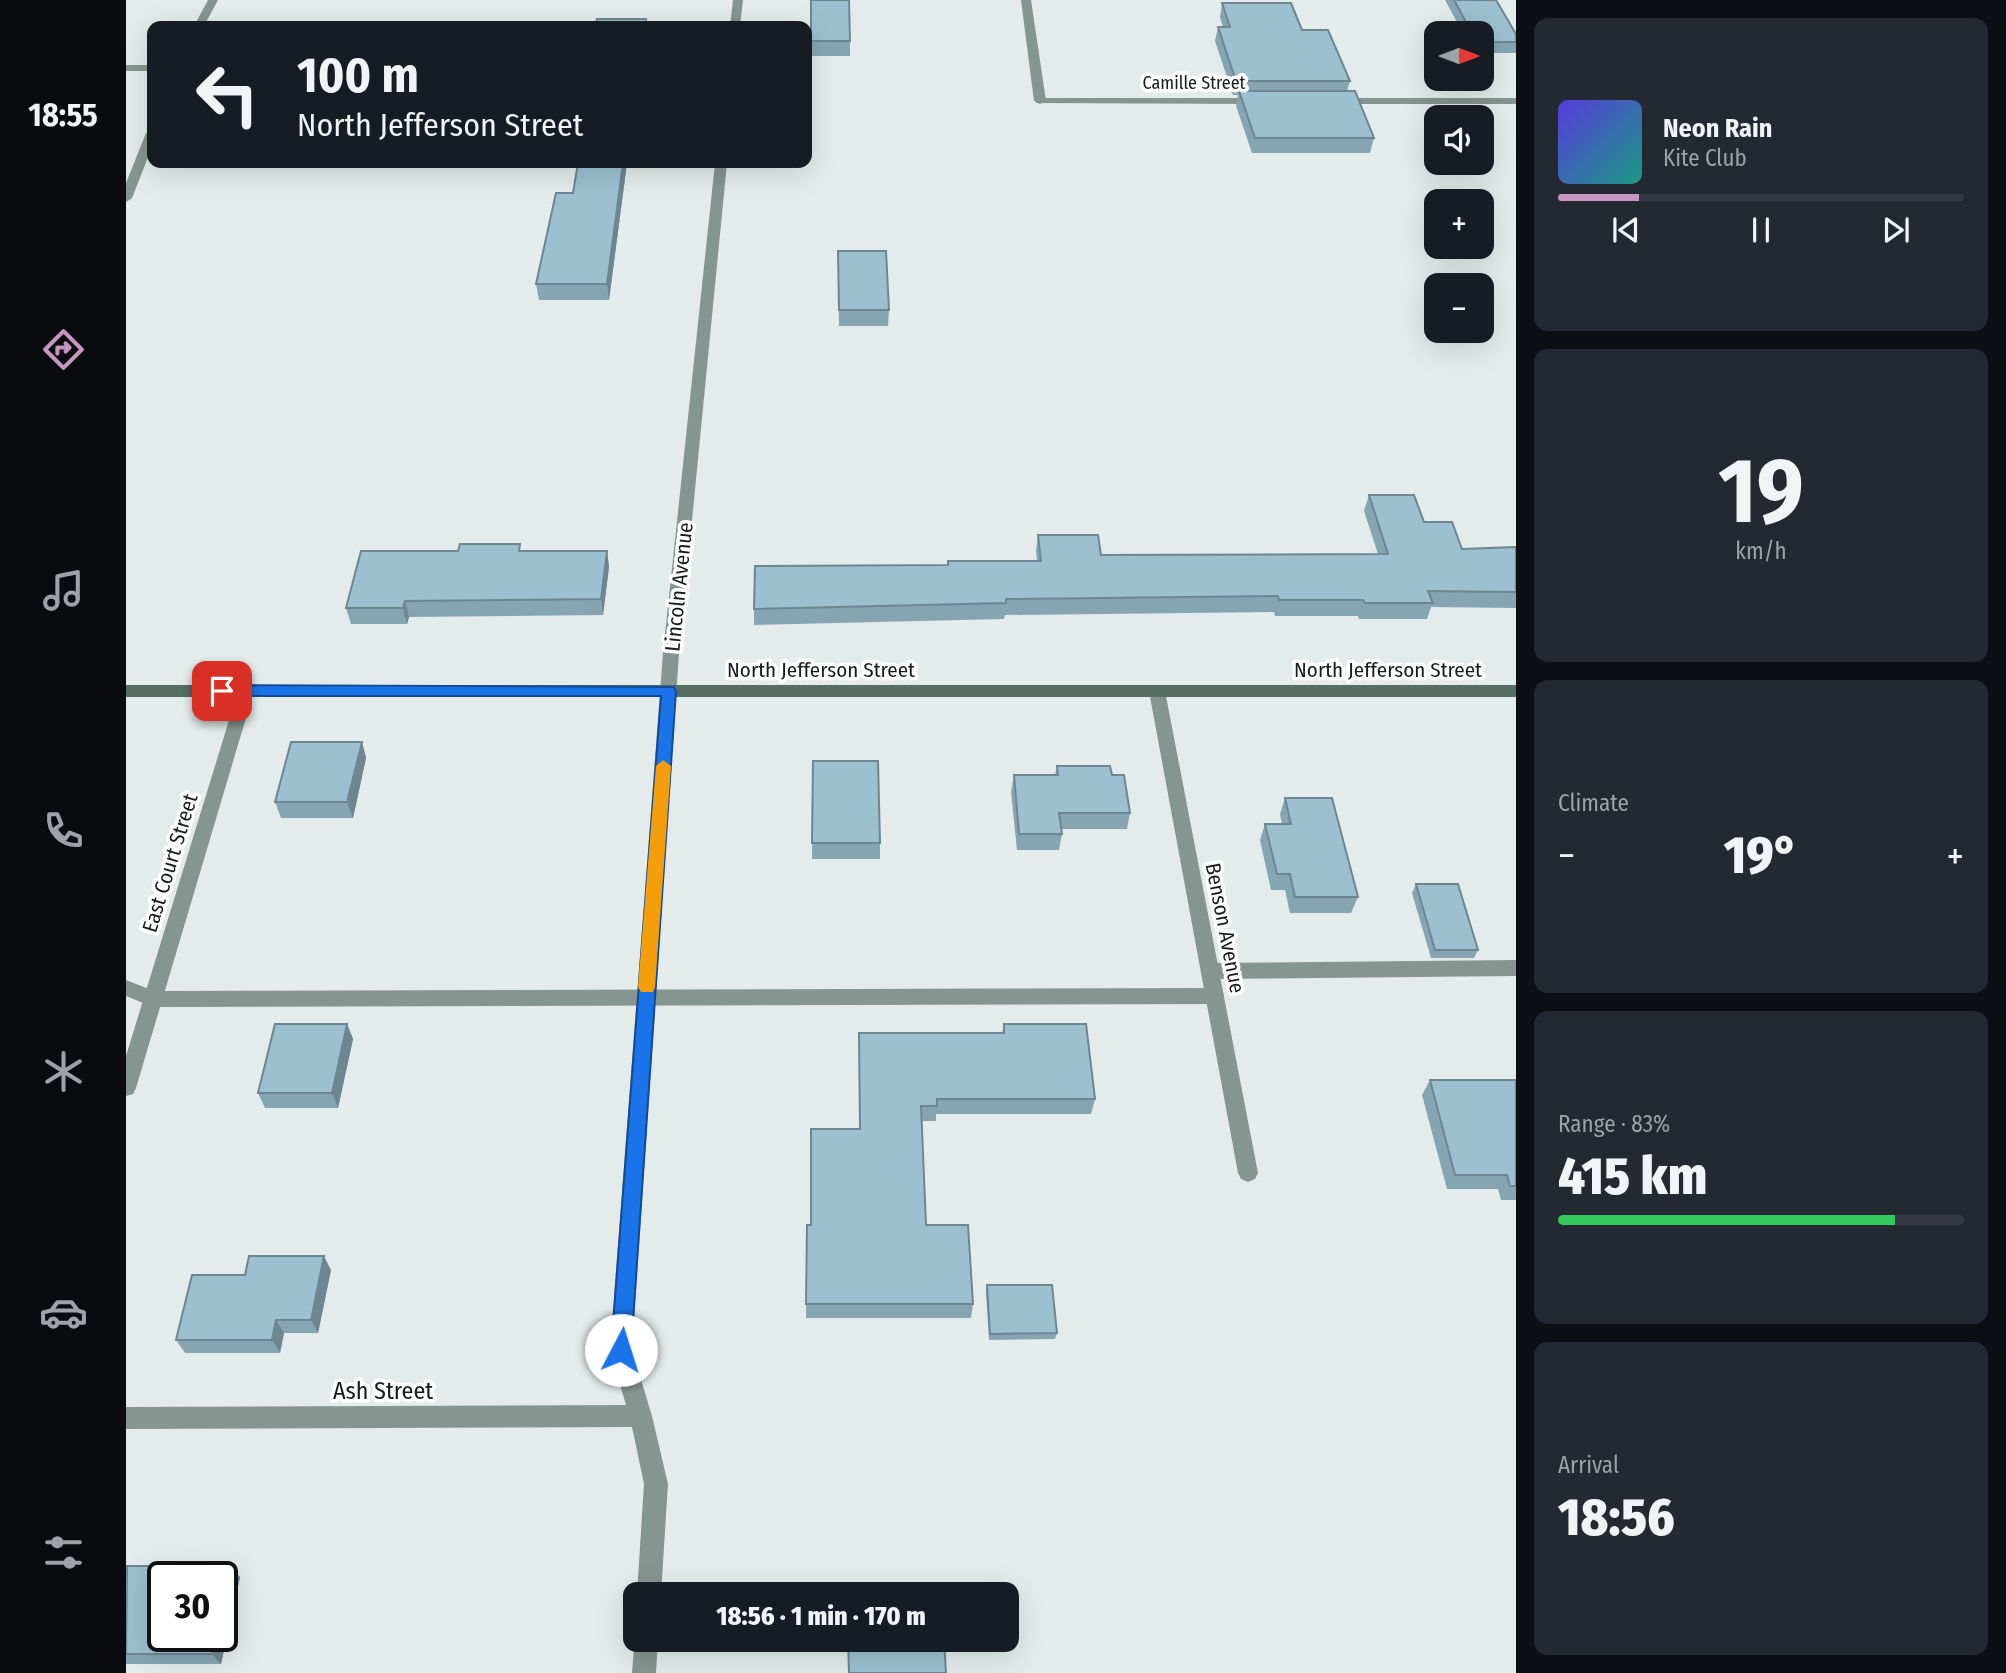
<!DOCTYPE html>
<html lang="en">
<head>
<meta charset="utf-8">
<style>
	:root { --surface:#171b24; --page:#242831; --text:#f1f3f6; --muted:#9ea1a6; --line:#363941; --accent:#c795c1 }
	body { margin:0; font-family:"Fira Sans Condensed",sans-serif; background:var(--page); color:var(--text); height:100vh; display:flex; flex-direction:column; font-size:26px; white-space:nowrap }
	* { box-sizing:border-box; margin:0 }
	p { font-size:23px; color:var(--muted) }
	.icon { flex:none; width:38px; height:38px; fill:none; stroke:currentColor; stroke-width:2; stroke-linecap:round; stroke-linejoin:round }
	.map { position:relative; flex:1; overflow:hidden }
	.drawer { display:flex; flex-direction:column; gap:18px; padding:18px; background:#0d0f14; width:490px }
	.drawer>* { flex:none }
	.banner { position:absolute; left:21px; top:21px; width:665px; height:147px; border-radius:14px; box-shadow:0 7px 28px #0002; background:#171b24; color:var(--text); overflow:hidden }
	.needle { width:46px; rotate:90deg }
	.buttons { position:absolute; left:1298px; top:21px; display:grid; gap:14px }
	.buttons a { display:grid; place-items:center; width:70px; height:70px; border-radius:14px; background:var(--surface); box-shadow:0 7px 28px #0002; font-size:35px }
	.speed { position:absolute; left:21px; top:1561px; display:flex; gap:14px; font-size:35px; font-weight:700; text-align:center }
	.speed>* { display:grid; place-content:center; width:91px; height:91px; border-radius:50%; background:var(--surface); box-shadow:0 7px 28px #0002; line-height:1 }
	.speed .limit { border:4px solid #111; border-radius:10px; background:#fff; color:#111 }
	.pin { position:absolute; display:grid; place-items:center; width:60px; height:60px; color:#fff; margin:-30px; border-radius:14px; box-shadow:0 4px 10px #0006 }
	.me { position:absolute; width:77px; margin:-38px; rotate:5deg; stroke-linejoin:round; filter:drop-shadow(0 0 5px #0008) }
	.turn { display:flex; align-items:center; gap:24px; height:147px; padding:0 35px; font-size:32px }
	.turn .icon { width:91px; height:91px; stroke-width:2.5 }
	.turn b { display:block; font-size:49px; line-height:60px }
	.big { font-size:52px; font-weight:800; line-height:1.1 }
	.drawer .tile { flex:1; display:flex; flex-direction:column; justify-content:center; gap:10px; min-width:0; padding:0 24px; border-radius:14px; background:var(--page) }
	.drawer .dial { align-items:center; gap:0 }
	.dial b { font-size:91px; line-height:1 }
	.song { display:flex; align-items:center; gap:21px }
	.cover { width:84px; height:84px; border-radius:10px; background:linear-gradient(135deg,hsl(250 70% 55%),hsl(170 70% 35%)) }
	.played { height:7px; border-radius:4px; background:linear-gradient(90deg,var(--accent) 20%,var(--line) 20%) }
	.keys { display:flex; justify-content:space-around; direction:ltr }
	.heat { display:flex; justify-content:space-between; align-items:center; font-size:38px; direction:ltr }
	.charge { height:10px; border-radius:5px; background:linear-gradient(90deg,#34c759 83%,var(--line) 0) }
	.trip { position:absolute; left:497px; top:1582px; width:396px; height:70px; border-radius:14px; background:var(--surface); box-shadow:0 7px 28px #0002; font-weight:800; line-height:70px; text-align:center }
	main { display:flex; flex:1; min-height:0 }
	.menu { display:flex; flex-direction:column; width:126px; justify-content:space-around; align-items:center; background:#090b0e; color:var(--muted) }
	.menu .icon { width:49px; height:49px }
	.menu .active { color:var(--accent) }
	.menu b { font-size:32px; color:var(--text) }
	.map>svg:first-child { display:block }
	.lines { fill:none; stroke-linecap:round; stroke-linejoin:round }
	.lane { fill:#85958f; fill-rule:evenodd }
	.street { fill:#85958f; fill-rule:evenodd }
	.secondary { fill:#566d64; fill-rule:evenodd }
	.wall { fill:#86a5b3 }
	.shaded-wall { fill:#6d8692 }
	.building { fill:#9cc0d0; stroke:#6d8692; stroke-width:2 }
	.route { fill:#1a73e8; stroke:#114b97; stroke-width:2 }
	.slow { fill:#f59e0b }
	.labels { text-anchor:middle; dominant-baseline:central; stroke-width:7; stroke-linejoin:round; paint-order:stroke }
	.far-street-label { font-size:18px; fill:#181b1b; stroke:#fff }
	.street-label { font-size:21px; fill:#181b1b; stroke:#fff }
	.near-street-label { font-size:24px; fill:#181b1b; stroke:#fff }
</style>
</head>
<body>
<main>
<nav class="menu">
<b>18:55</b>
<svg class="icon active" aria-label="directions" viewBox="0 0 24 24"><path d="M12 3l9 9-9 9-9-9zM9 14v-3h6M13 9l2 2-2 2"/></svg>
<svg class="icon" aria-label="music" viewBox="0 0 24 24"><path d="M9 18V5l10-2v13"/><circle cx="6" cy="18" r="3"/><circle cx="16" cy="16" r="3"/></svg>
<svg class="icon" aria-label="phone" viewBox="0 0 24 24"><path d="M5 4h4l2 5-3 2q2 4 5 5l2-3 5 2v4C11 20 4 13 5 4z"/></svg>
<svg class="icon" aria-label="climate" viewBox="0 0 24 24"><path d="M12 3v18M4 7l16 10M4 17L20 7"/></svg>
<svg class="icon" aria-label="car" viewBox="0 0 24 24"><path d="M5 17H2v-5l4-1 3-4h7l3 4 3 1v5h-3M9 17h6M6 11h13"/><circle cx="7" cy="17" r="2"/><circle cx="17" cy="17" r="2"/></svg>
<svg class="icon" aria-label="filters" viewBox="0 0 24 24"><path d="M4 7h16M4 17h16"/><circle cx="9" cy="7" r="2"/><circle cx="15" cy="17" r="2"/></svg>
</nav>
<div class="map">
<svg width="1390" height="1673" viewBox="0 0 1390 1673">
	<rect width="100%" height="100%" fill="#e3ebeb"/>
	<g class="lines">
		<path class="lane" d="M895,0H905L920,101L914,104L908,101Z
			M1390,960V976L1084,979L1077,976L1075,971L1077,966L1084,963Z
			M0,980L28,991L1089,988L1096,990L1098,996L1096,1002L1089,1004L27,1007L0,996Z"/>
		<path class="street" d="M82,0H92L78,26H68Z
			M607,0H617L614,26H604Z
			M0,65H26V71H0Z
			M914,98H1134L1140,101L1134,104L910,103V99Z
			M1390,98V104H1211L1205,101L1211,98Z
			M26,130V147L6,198L0,202V183L20,133Z
			M589,163H601L553,653L506,1350L526,1416L542,1484L535,1594H511L518,1484L506,1427L0,1429V1407L500,1405L484,1350L537,653Z
			M120,685L128,691L10,1088L7,1094L0,1096V1056L112,691Z
			M1031,685L1039,691L1132,1173L1129,1179L1122,1182L1115,1179L1112,1173L1023,691Z
			M509,1636V1640H532L530,1673H506Z"/>
		<path class="secondary" d="M0,685H1390V697H0Z"/>
	</g>
	<path class="wall" d="M684,0L724,41V56H685Z
		M1319,0H1370L1390,34V53H1356V33H1337Z
		M1096,3L1176,30L1224,81L1221,91L1248,138L1244,153H1126L1110,106L1112,95H1107L1089,41L1092,27H1097L1094,17Z
		M501,163L483,300H413L410,284L447,193Z
		M712,251L763,310L762,326H713Z
		M1243,495L1298,522L1336,549L1390,547V608L1305,607L1301,619H1233L1232,616H1149L1148,612L879,615L878,619L628,625V609L822,565L911,561L910,551L912,535L975,555L1252,554L1238,511Z
		M395,551H481L483,567L477,615L283,617L281,624H225L220,608Z
		M236,742L240,758L227,818H155L149,802Z
		M687,761L754,843V859H686Z
		M931,766L986,775L1004,813L1001,829H935L936,834L933,850H891L885,792L888,775H929Z
		M1159,798L1232,897L1225,913H1164L1159,890H1145L1134,840L1139,824H1156L1154,814Z
		M1290,884L1352,950L1348,958H1305L1286,893Z
		M221,1024L227,1039L212,1108H139L132,1093Z
		M878,1024L969,1099L965,1114H810V1121H796L800,1225L847,1304L845,1318H680L681,1225H685L734,1129L733,1033H876Z
		M1304,1080H1390V1200H1375L1372,1189H1321L1296,1095Z
		M205,1270L192,1333H158L154,1353H59L50,1340L119,1275Z
		M861,1285L931,1333L929,1339L863,1340L860,1292Z
		M0,1569L114,1577L95,1664H0Z"/>
	<path class="shaded-wall" d="M497,163H501L483,300L481,284Z
		M481,551L483,567L477,615L475,599Z
		M279,601L283,617L281,624L277,608Z
		M236,742L240,758L227,818L221,802Z
		M221,1024L227,1039L212,1108L206,1093Z
		M198,1256L205,1270L192,1333L185,1320Z
		M150,1320L158,1333L154,1353L146,1340Z
		M105,1566L114,1577L95,1664L86,1654L90,1636H96V1605Z"/>
	<path class="building" d="M685,0H723L724,41H685Z
		M1328,0H1370L1390,34V42H1356V33H1346Z
		M1096,3H1165L1176,30H1202L1224,81H1110L1092,27H1104Z
		M471,19H520L519,26H470Z
		M1113,91H1229L1248,138H1129Z
		M452,163H497L481,284H410L430,193H447Z
		M712,251H760L763,310H713Z
		M1243,495H1288L1298,522H1326L1336,549L1390,547V592L1302,591L1307,603H1239L1237,600H1153L1152,596L880,599V603L628,609L629,566L822,565V561H915L912,535H972L975,555L1262,554Z
		M334,544H394L393,551H481L475,599L279,601L277,608H220L235,551H332Z
		M165,742H236L221,802H149Z
		M687,761H752L754,843H686Z
		M931,766H984L986,775H998L1004,813H933L936,834H893L888,775H932Z
		M1159,798H1206L1232,897H1169L1164,874H1151L1139,824H1165Z
		M1290,884H1332L1352,950H1309Z
		M149,1024H221L206,1093H132Z
		M878,1024H960L969,1099H811V1106H795L800,1225H842L847,1304H680L681,1225H685V1129H734L733,1033H878Z
		M1304,1080H1390V1186H1384L1381,1175H1329Z
		M123,1256H198L185,1320H150L146,1340H50L66,1275H119Z
		M861,1285H926L931,1333L864,1334Z
		M1,1566H105L96,1605V1577H37V1636H90L86,1654H0Z
		M722,1640H818L820,1673H723Z"/>
	<path class="route" d="M96,685L548,687L550,691L505,1350L502,1357L495,1359L488,1357L485,1350L535,696H96L88,691Z"/>
	<path class="slow" d="M537,760L545,766L529,987L527,992H515L512,987L530,766Z"/>
	<g class="labels">
		<g class="far-street-label">
			<text x="1068" y="83">Camille Street</text>
		</g>
		<g class="street-label">
			<text transform="translate(553 587) rotate(-84)">Lincoln Avenue</text>
			<text x="695" y="670">North Jefferson Street</text>
			<text x="1262" y="670">North Jefferson Street</text>
			<text transform="translate(44 863) rotate(-73)">East Court Street</text>
			<text transform="translate(1099 928) rotate(79)">Benson Avenue</text>
		</g>
		<g class="near-street-label">
			<text x="257" y="1391">Ash Street</text>
		</g>
	</g>
</svg>
<div class="buttons">
<a><svg class="needle" viewBox="-14 -14 28 28"><path d="M0-13l5 13h-10z" fill="#e53935"/><path d="M0 13l5-13h-10z" fill="#9ea1a6"/></svg></a>
<a><svg class="icon" aria-label="sound" viewBox="0 0 24 24"><path d="M4 9h4l5-4v14l-5-4H4zM17 9q2 3 0 6"/></svg></a>
<a>+</a>
<a>−</a>
</div>
<div class="speed"><div class="limit">30</div></div>
<div class="pin" style="left:96px;top:691px;background:#d93025"><svg class="icon" aria-label="arrive" viewBox="0 0 24 24"><path d="M6 21V4h12l-3 4 3 4H6"/></svg></div>
<svg class="me" style="left:495px;top:1350px" viewBox="-20 -20 40 40"><circle r="19" fill="#fff"/><path d="M0-13L10 11 0 6-10 11z" fill="#1a73e8"/></svg>
<div class="trip">18:56 · 1 min · 170 m</div>
<div class="banner">
<div class="turn"><svg class="icon" aria-label="left" viewBox="0 0 24 24"><path d="M17 20v-9H6M10 6l-5 5 5 5"/></svg><div><b>100 m</b>North Jefferson Street</div></div>
</div>
</div>
<section class="drawer">
<div class="tile">
<div class="song"><i class="cover"></i><div><b>Neon Rain</b><p>Kite Club</p></div></div>
<div class="played"></div>
<div class="keys"><svg class="icon" aria-label="previous" viewBox="0 0 24 24"><path d="M18 5L8 12l10 7zM5 5v14"/></svg><svg class="icon" aria-label="pause" viewBox="0 0 24 24"><path d="M8 5v14M16 5v14"/></svg><svg class="icon" aria-label="next" viewBox="0 0 24 24"><path d="M6 5l10 7-10 7zM19 5v14"/></svg></div>
</div>
<div class="tile dial"><b>19</b><p>km/h</p></div>
<div class="tile"><p>Climate</p>
<div class="heat"><a>−</a><b class="big">19°</b><a>+</a></div>
</div>
<div class="tile"><p>Range · 83%</p><b class="big">415 km</b><div class="charge"></div></div>
<div class="tile"><p>Arrival</p><b class="big">18:56</b></div>
</section>
</main>
</body>
</html>
